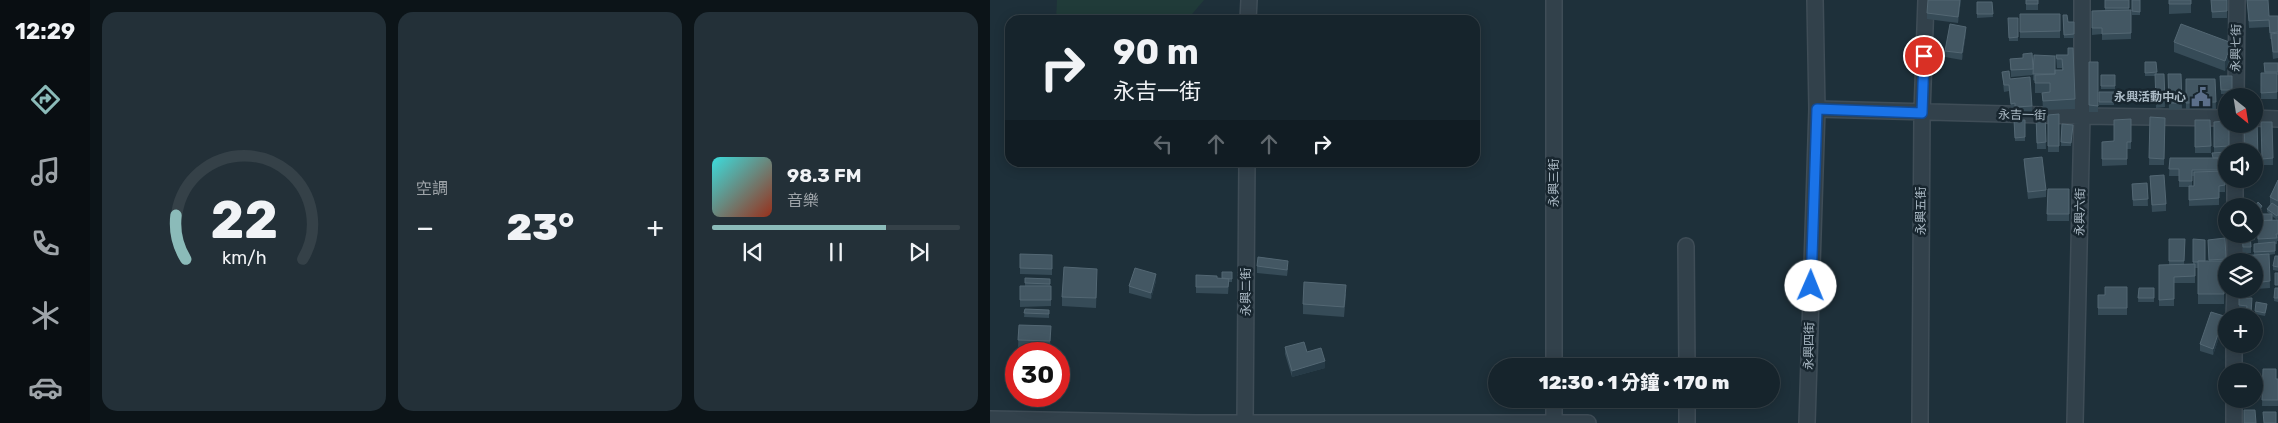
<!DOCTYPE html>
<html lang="zh-TW">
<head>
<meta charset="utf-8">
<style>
	:root { --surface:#16242c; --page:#233038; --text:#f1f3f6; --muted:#9ea4a9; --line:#354148; --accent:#8bbbb9 }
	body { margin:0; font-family:Rubik,"Noto Sans TC",sans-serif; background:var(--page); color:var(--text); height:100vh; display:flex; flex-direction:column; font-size:19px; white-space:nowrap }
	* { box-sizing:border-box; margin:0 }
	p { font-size:16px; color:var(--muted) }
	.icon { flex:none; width:28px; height:28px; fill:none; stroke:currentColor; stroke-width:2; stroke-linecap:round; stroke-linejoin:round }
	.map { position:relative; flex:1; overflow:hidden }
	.side { display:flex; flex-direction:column; gap:12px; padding:12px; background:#0c1418; width:900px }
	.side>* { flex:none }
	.top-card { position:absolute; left:15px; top:15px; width:475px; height:152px; border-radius:15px; box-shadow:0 2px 12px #0003,0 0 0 1px var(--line); background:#16242c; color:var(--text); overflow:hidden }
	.needle { width:32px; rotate:150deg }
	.controls { position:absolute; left:1228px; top:88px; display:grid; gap:10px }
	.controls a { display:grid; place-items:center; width:45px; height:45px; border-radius:50%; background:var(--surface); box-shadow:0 2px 12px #0003,0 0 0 1px var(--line); font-size:25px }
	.speed { position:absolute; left:15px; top:342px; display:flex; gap:10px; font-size:25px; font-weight:700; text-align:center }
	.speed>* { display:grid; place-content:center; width:65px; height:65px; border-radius:50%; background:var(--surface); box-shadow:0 2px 12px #0003,0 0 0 1px var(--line); line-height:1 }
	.speed .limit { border:8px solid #d22; background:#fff; color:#111 }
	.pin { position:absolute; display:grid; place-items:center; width:42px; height:42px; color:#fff; margin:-21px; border:2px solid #fff; border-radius:50%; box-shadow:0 1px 5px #0007 }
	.me { position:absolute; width:55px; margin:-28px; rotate:1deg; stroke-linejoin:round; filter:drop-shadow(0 0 4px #0008) }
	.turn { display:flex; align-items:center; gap:18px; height:105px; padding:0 25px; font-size:22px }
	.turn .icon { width:65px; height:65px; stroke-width:2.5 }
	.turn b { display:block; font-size:35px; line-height:42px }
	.lanes { display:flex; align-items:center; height:48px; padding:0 25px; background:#0003; justify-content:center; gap:25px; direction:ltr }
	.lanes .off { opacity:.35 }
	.big { font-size:38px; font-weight:800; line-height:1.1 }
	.side .widget { flex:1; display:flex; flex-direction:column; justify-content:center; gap:8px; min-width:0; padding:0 18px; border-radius:15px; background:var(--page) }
	.side .dial { align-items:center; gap:0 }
	.dial svg { height:130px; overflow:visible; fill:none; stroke:var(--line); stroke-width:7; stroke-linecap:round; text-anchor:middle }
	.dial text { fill:var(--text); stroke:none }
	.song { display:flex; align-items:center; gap:15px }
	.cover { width:60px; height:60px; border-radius:8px; background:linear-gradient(135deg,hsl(180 70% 55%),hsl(10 70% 35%)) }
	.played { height:5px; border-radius:2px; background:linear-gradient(90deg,var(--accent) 70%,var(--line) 70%) }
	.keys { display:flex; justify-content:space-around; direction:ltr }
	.heat { display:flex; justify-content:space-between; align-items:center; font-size:28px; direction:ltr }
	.side .tiles { flex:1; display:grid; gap:12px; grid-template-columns:repeat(3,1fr) }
	.trip { position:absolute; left:498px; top:358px; width:292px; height:50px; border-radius:25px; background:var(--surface); box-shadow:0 2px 12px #0003,0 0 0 1px var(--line); font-weight:800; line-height:50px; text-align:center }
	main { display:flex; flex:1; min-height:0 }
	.dock { display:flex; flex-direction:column; width:90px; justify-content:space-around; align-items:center; background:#090e12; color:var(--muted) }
	.dock .icon { width:35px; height:35px }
	.dock .active { color:var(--accent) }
	.dock b { font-size:22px; color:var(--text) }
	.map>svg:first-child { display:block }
	.green { fill:#203b39 }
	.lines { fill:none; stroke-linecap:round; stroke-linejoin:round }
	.street-casing { stroke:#3f4d57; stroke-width:18 }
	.street { stroke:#32414b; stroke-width:15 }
	.wall { fill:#364b57; fill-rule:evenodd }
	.shaded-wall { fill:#273b47 }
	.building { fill:#435763; stroke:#536773 }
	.route-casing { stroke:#114b97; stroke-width:12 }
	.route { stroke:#1a73e8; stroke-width:9 }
	.labels { text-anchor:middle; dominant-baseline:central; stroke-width:5; stroke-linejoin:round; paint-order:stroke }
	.street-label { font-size:12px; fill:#adbcc7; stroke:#18262f }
	.poi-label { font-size:12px; font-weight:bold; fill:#adbcc7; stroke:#18262f; text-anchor:end }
</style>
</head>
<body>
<main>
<nav class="dock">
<b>12:29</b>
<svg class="icon active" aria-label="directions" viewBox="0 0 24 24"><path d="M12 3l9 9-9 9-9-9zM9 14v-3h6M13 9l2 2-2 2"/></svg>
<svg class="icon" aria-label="music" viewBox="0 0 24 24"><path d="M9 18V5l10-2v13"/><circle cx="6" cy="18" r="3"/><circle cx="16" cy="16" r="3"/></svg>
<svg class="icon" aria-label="phone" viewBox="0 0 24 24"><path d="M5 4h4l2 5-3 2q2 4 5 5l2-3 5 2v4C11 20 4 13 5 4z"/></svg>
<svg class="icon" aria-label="climate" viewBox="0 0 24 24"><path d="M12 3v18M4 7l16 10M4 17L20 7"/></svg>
<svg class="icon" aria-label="car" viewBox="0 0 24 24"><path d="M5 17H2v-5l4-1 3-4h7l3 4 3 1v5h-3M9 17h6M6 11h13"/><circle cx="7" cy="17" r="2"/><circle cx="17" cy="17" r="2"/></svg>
</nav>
<section class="side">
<div class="tiles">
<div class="widget dial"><svg viewBox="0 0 100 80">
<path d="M14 69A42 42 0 1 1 86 69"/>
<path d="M14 69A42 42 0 0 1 8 42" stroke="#8bbbb9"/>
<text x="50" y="56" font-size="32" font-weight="700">22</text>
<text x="50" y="72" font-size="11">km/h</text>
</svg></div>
<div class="widget"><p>空調</p>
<div class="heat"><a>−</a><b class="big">23°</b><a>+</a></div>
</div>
<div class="widget">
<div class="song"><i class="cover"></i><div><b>98.3 FM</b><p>音樂</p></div></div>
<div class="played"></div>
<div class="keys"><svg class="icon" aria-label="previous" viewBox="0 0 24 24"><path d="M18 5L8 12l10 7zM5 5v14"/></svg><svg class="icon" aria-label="pause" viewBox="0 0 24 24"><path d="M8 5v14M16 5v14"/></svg><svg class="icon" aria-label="next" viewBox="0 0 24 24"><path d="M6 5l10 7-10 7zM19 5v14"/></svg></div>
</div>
</div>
</section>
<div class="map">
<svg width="1288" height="423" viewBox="0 0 1288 423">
	<rect width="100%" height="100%" fill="#1e303a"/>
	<path class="green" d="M67,0H214L197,20H66Z"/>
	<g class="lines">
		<defs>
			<path id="street" d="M564,0V366
				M258,20L259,0
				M1246,96L1247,0
				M827,109L1092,116L1236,118
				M1264,118L1288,119
				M1245,151V124
				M1245,206V179
				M696,246L697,366
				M1245,261V234
				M1244,316L1245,289
				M1244,371V344
				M564,399V422
				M697,399V423
				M0,419L206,423H598
				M255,423L257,162
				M817,423L827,109L825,0
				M930,423L932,113L936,0
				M1085,423L1092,116V0
				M1244,423V399"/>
		</defs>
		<use href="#street" class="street-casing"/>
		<use href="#street" class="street"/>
	</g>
	<path class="wall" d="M971,0L968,23L937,19V13Z
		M1036,0H1048V10H1036Z
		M1115,0H1139V10H1141V39L1112,40V34L1102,35V11L1115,10Z
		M1142,0H1150V15H1142Z
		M1179,0H1201V13L1179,14Z
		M1221,0L1237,11V18H1222Z
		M1257,0L1279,16H1288V58L1283,59L1281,39H1280L1279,27L1259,28Z
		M987,2H1002L1003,17L987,18Z
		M1030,14H1070V38H1030Z
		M1073,15L1078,22H1084V38H1074Z
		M1018,18H1028V41H1019Z
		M976,33L972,60L955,57V51Z
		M1184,42L1242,53L1235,71L1184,52Z
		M1044,55L1065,74L1072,70V68H1067L1066,55H1078L1085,99V109L1053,110L1052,93H1045V81L1043,80Z
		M1033,58L1043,69V75L1021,77L1020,59Z
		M1099,62H1108V112H1099Z
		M1155,62H1166L1167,74H1174L1175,107L1166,108L1165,76H1155Z
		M1274,63H1288V75H1287V99H1271V73H1274Z
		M1012,72L1020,79L1042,106V112L1025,114V110H1021L1019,91L1014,92Z
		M1178,74H1191L1192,109L1179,110Z
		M1111,75H1125V89H1111Z
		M1230,76H1242V94H1231Z
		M1196,79H1225L1226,109H1196Z
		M1109,92H1124V105H1109Z
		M1069,114V152H1058V115Z
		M1055,115L1056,149H1047L1046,116Z
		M1160,117L1175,118L1174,165H1159Z
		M1141,119V149H1137V165L1112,166V142L1124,141Z
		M1267,119L1268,167H1264V151Z
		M1024,120H1035V141H1025Z
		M1205,120H1220L1221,153H1205Z
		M1224,122L1239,124V151H1236L1235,192H1229V205L1199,206V187H1189V176H1179L1180,158H1223L1224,153ZM1202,176H1204V186H1202Z
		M1271,122L1283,158V165H1272Z
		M1072,124L1083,125L1081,146H1071Z
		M1034,159L1056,190V197L1038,199L1034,165Z
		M1160,176L1176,204V211L1162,212Z
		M1288,180V218L1287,220L1282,216V220H1288V241H1287V244H1285V254L1279,255L1280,288L1251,290V289H1264V244H1268L1267,227L1280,214L1277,212V209L1281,204H1280V197Z
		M1157,183L1158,206H1143L1142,184Z
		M1058,189H1079V221H1057Z
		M1266,205L1272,209L1270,212L1266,209Z
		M1264,221L1265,240L1261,241V253H1253L1252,234Z
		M1179,239H1195L1194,265L1203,264V239L1215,261H1219L1218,240L1236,259V265H1234V304H1208V268H1205V283H1184V306H1169V265H1179Z
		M30,254L62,255V275L30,274Z
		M1288,256V271L1283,270V266Z
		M267,266L298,268L297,276L267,273Z
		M232,272H242V282H239L238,294L206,293V287L227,278L232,279Z
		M35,278L60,279V286H61V306L30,307V286H35Z
		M107,278L106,308L72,306V297Z
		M166,281L161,299L139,293V286Z
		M1137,287V315H1108V295H1115Z
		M1149,288H1164V302H1148Z
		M1285,288H1288V302L1284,301Z
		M356,294L354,317L313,314V304Z
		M1249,298H1262V316H1256L1257,309H1249Z
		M1277,307L1275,316L1265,314V311Z
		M35,309L59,310V318L34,317Z
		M1234,323L1223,355L1210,351V344Z
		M29,325L61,326L60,347H28Z
		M295,347L317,352L335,368L302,377L295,354Z
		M1273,369L1286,379H1288V406H1272Z"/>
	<path class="shaded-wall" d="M970,0H971L968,23V17Z
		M976,27V33L972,60V53Z
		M1242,43V53L1235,71V61Z
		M166,274V281L161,299V293Z
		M1234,316V323L1223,355V349Z
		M335,361V368L302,377V371Z"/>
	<path class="building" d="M938,0H970L968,17L937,13Z
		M1036,0H1048V4H1036Z
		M1115,0H1139V8H1115Z
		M1142,0H1150V12L1142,11Z
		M1179,0H1201V4H1179Z
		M1221,0H1237V11L1222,12Z
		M1257,0H1278L1279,16H1288V32L1280,33L1279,20L1259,21Z
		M987,2H1002L1003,14H987Z
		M1141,10V33L1112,34V28H1102V11Z
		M1030,14H1070V31L1030,32Z
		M1073,15H1077L1078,22H1084V34L1074,35Z
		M1018,18H1028V37L1019,38Z
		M960,24L976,27L972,53L955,51Z
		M1191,24L1242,43L1235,61L1184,42Z
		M1288,33V52H1283L1281,34Z
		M1078,48H1083L1085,99L1053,101L1052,93L1060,92V83H1045V75L1065,74V70H1073L1072,59H1067L1066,55H1078Z
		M1042,53L1043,69L1021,70L1020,59L1033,58V54Z
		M1044,55L1065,56V74H1043Z
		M1099,62H1108V106L1099,105Z
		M1155,62H1166L1167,72L1155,73Z
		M1274,63H1288V72H1275Z
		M1019,71L1020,79L1040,77L1042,106L1025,107V103L1021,104L1019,85H1014L1012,72Z
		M1271,73H1287V92L1271,93Z
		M1165,74H1174L1175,101H1166Z
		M1178,74H1191L1192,103H1179Z
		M1111,75H1125V86H1111Z
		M1230,76H1242V90H1231Z
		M1196,79H1225L1226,102L1196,103Z
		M1109,92H1124V102H1109Z
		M1069,114V146H1058V115Z
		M1055,115L1056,142L1047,143L1046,116Z
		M1160,117L1175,118L1174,159L1159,158Z
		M1141,119V142H1137V159H1112V142L1124,141V120Z
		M1264,119H1267L1268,160H1264V151H1255L1254,124H1264Z
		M1024,120H1035V137L1025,138Z
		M1205,120H1220L1221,146L1205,147Z
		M1236,121V124H1239V146L1224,147V122Z
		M1271,122H1282L1283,158L1272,159Z
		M1072,124L1083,125L1081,143L1071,142Z
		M1236,152V158H1223L1222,153Z
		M1052,157L1056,190L1038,192L1034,159Z
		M1180,158H1236V170H1202V181H1189V169H1179Z
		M1235,171V185L1229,186V198L1199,200V186H1204V172Z
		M1174,175L1176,204L1162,205L1160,176Z
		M1288,180V201L1280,197Z
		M1157,183L1158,199L1143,200L1142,184Z
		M1058,189H1079V214H1057Z
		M1268,202L1272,206L1270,209L1266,205Z
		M1282,203L1288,207V214L1287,216L1277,209Z
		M1267,214H1282V220L1267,221Z
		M1288,220V234H1286L1287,238L1268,239L1267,221Z
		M1264,221L1265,234H1260L1261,247H1253L1252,234H1264Z
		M1235,238L1236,259L1219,260L1218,240Z
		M1179,239H1195L1194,261H1179Z
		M1203,239L1215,240V261H1208V262H1203Z
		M1285,242V251L1264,252V244Z
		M30,254L62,255V269L30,268Z
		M1279,254L1280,281L1264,283V261H1249V256Z
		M1285,256H1288V267L1283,266Z
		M268,257L298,261L297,270L267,266Z
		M1208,261H1234V294H1208Z
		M1205,264V276L1184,277V299L1169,300V265Z
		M74,267L107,269L106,298L72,297Z
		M145,268L166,274L161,293L139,286Z
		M232,272H242V279L232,278Z
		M1285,273H1288V285H1285Z
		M206,275L227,276V278L239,279L238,287H206Z
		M35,278L60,279V284L35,283Z
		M314,282L356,285L354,307L313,304Z
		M30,286H61V300H30Z
		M1115,287H1137V308H1108V295H1115Z
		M1149,288H1164V298H1148Z
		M1285,288H1288V298H1284Z
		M1249,298H1262L1261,313H1256L1257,306L1249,305Z
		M1266,302L1277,304L1275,313L1265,311Z
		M35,309L59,310V314L34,313Z
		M1221,312L1234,316L1223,349L1210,344Z
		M29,325L61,326L60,341L28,340Z
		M314,342L317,352L331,348L335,361L302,371L295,347Z
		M58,349L59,353L33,354V350Z
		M1273,369H1286V379H1288V400H1272Z
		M1254,410H1265L1266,423H1254Z
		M1273,412H1286V423H1274Z"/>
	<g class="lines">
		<defs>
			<path id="route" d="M821,286L827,109L932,113L934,56"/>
		</defs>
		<use href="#route" class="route-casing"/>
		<use href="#route" class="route"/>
	</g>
	<defs>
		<symbol id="civic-bare" viewBox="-9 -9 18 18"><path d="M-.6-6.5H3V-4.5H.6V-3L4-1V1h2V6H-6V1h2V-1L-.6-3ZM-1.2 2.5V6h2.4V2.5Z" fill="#5c6f8a" stroke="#18262f" stroke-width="2.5" paint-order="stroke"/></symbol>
	</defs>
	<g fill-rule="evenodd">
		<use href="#civic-bare" x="1197" y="83" width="28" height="28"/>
	</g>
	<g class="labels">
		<g class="street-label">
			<text transform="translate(1246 48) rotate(-89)">永興七街</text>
			<text transform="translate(1032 115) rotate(1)">永吉一街</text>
			<text transform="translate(564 183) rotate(-90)">永興三街</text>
			<text transform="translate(931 211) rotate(-90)">永興五街</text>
			<text transform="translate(1090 212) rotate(-89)">永興六街</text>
			<text transform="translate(256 292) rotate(-90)">永興二街</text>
			<text transform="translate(819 346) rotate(-89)">永興四街</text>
		</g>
		<g class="poi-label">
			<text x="1196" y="97">永興活動中心</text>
		</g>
	</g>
</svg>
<div class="controls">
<a><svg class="needle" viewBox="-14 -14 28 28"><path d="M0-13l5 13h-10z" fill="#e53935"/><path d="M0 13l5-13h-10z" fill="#9ea4a9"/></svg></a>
<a><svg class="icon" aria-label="sound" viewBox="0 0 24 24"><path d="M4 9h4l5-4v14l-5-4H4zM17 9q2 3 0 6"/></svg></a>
<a><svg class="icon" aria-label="search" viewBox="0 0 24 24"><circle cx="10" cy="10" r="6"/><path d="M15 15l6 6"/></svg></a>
<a><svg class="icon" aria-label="layers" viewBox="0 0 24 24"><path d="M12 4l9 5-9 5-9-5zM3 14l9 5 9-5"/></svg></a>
<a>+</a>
<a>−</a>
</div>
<div class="speed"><div class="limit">30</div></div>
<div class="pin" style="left:934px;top:56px;background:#d93025"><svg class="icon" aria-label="arrive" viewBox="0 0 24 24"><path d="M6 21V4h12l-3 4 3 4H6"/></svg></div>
<svg class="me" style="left:821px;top:286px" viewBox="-20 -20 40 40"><circle r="19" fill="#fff"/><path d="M0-13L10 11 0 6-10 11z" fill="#1a73e8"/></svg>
<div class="trip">12:30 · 1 分鐘 · 170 m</div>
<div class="top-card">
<div class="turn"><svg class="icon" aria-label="right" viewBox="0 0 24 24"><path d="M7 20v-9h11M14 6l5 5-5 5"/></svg><div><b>90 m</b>永吉一街</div></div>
<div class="lanes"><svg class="icon off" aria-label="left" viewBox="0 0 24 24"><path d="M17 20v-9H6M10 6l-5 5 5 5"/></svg><svg class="icon off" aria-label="ahead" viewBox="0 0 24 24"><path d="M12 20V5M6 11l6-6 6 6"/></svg><svg class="icon off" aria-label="ahead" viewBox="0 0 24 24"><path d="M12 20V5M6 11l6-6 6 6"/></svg><svg class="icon" aria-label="right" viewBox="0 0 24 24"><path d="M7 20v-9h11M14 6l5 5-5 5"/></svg></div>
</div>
</div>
</main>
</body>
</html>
